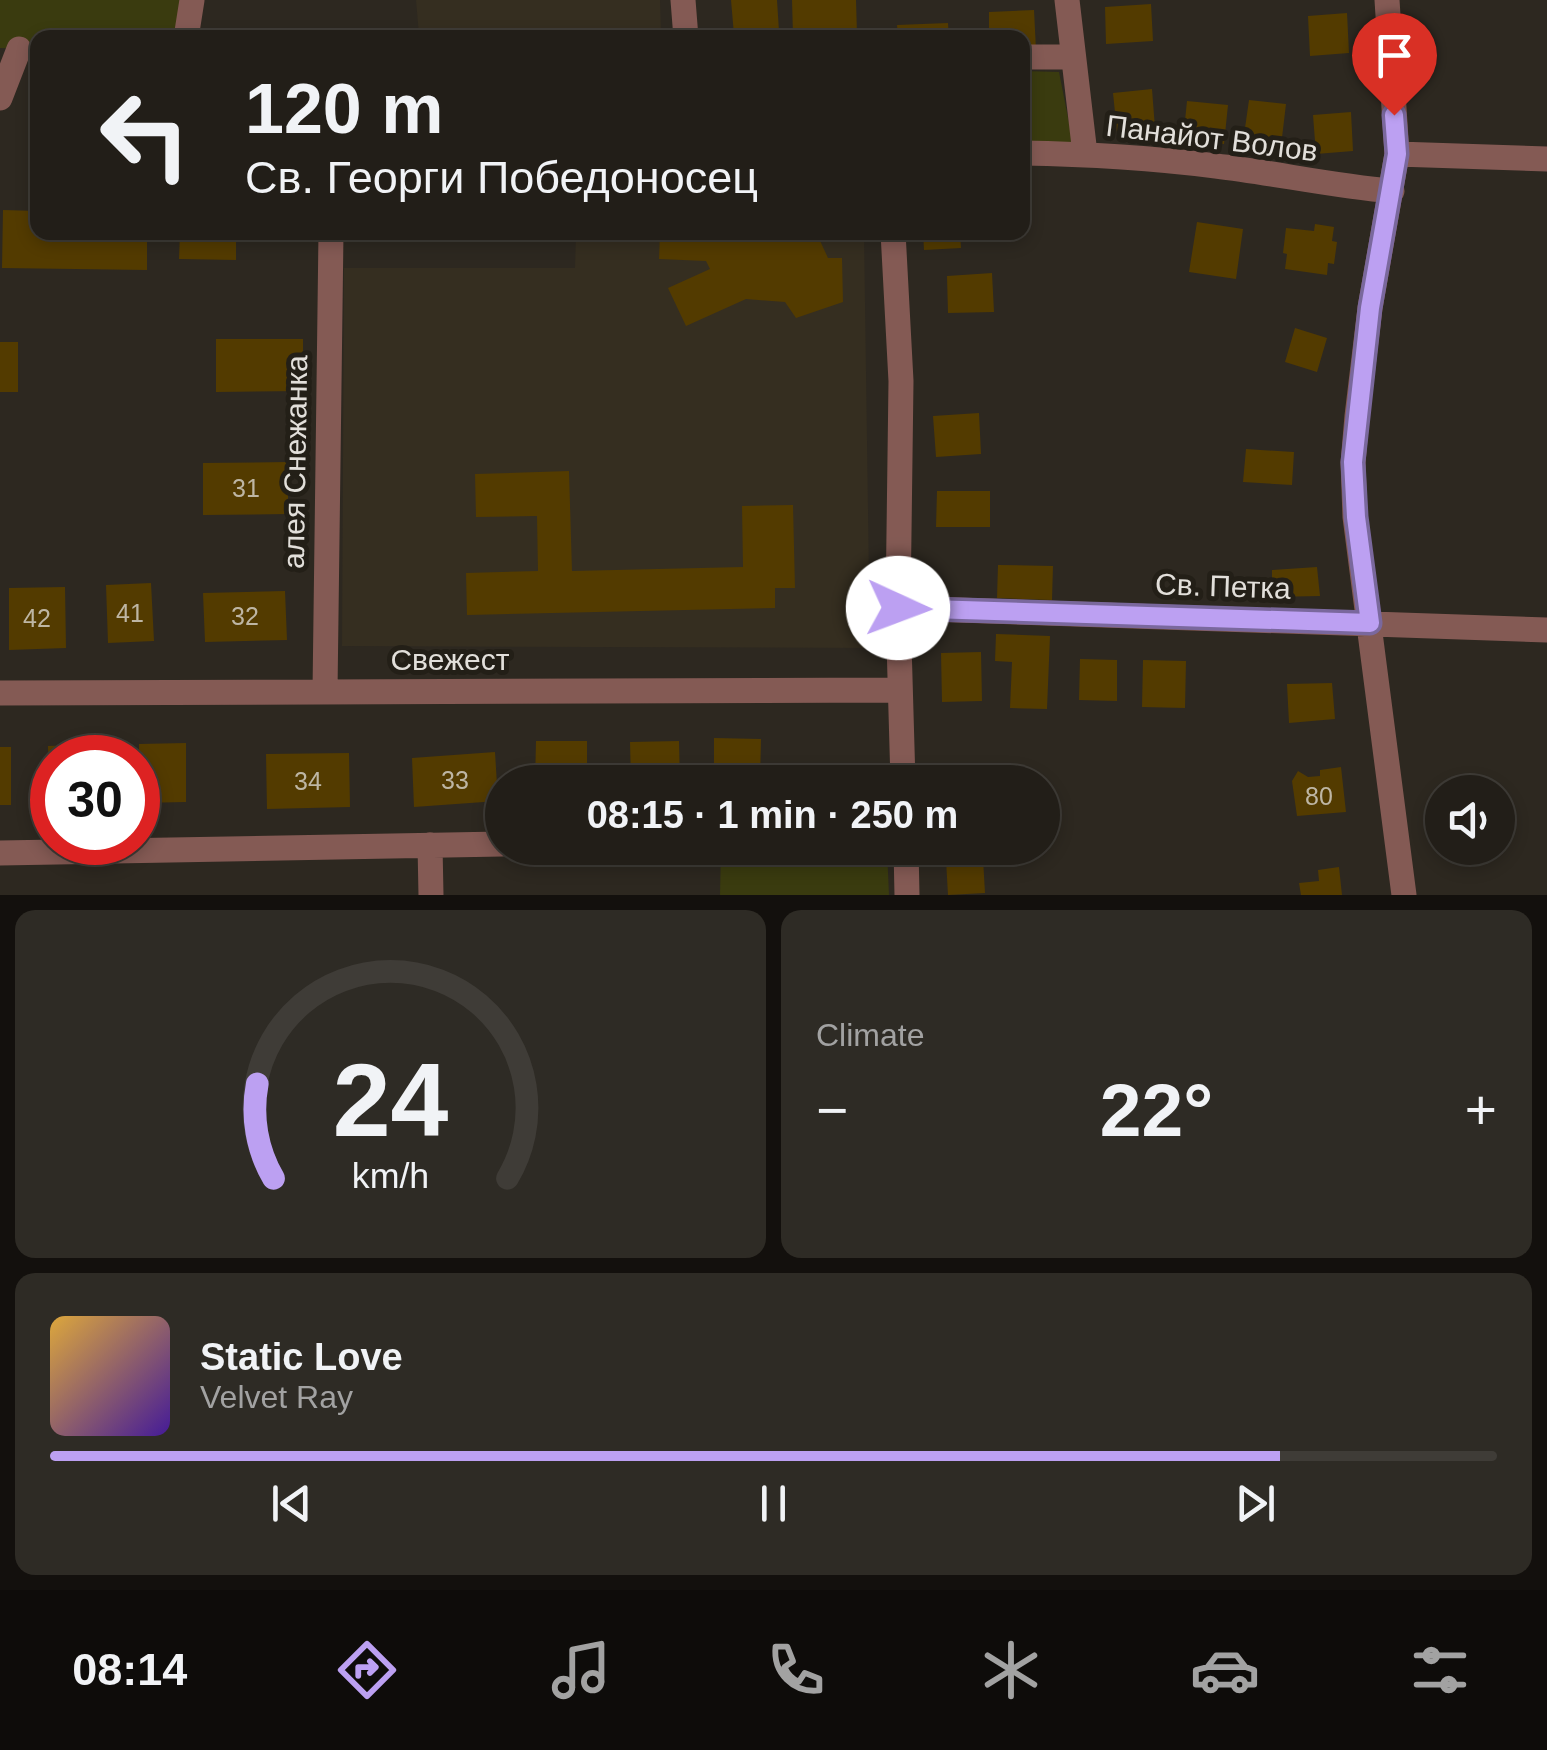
<!DOCTYPE html>
<html lang="en">
<head>
<meta charset="utf-8">
<style>
	:root { --surface:#221e18; --page:#2e2b25; --text:#f1f3f6; --muted:#a2a2a2; --line:#3f3c37; --accent:#bca0f2 }
	body { margin:0; font-family:Helvetica,sans-serif; background:var(--page); color:var(--text); height:100vh; display:flex; flex-direction:column; font-size:38px; white-space:nowrap }
	* { box-sizing:border-box; margin:0 }
	p { font-size:32px; color:var(--muted) }
	.icon { flex:none; width:55px; height:55px; fill:none; stroke:currentColor; stroke-width:2; stroke-linecap:round; stroke-linejoin:round }
	.map { position:relative; height:895px; overflow:hidden }
	.drawer { display:flex; flex-direction:column; gap:15px; padding:15px; background:#13100d; flex:1 }
	.drawer>* { flex:none }
	.top-card { position:absolute; left:30px; top:30px; width:1000px; height:210px; border-radius:20px; box-shadow:0 5px 15px #0003,0 0 0 2px var(--line); background:#221e18; color:var(--text); overflow:hidden }
	.controls { position:absolute; left:1425px; top:775px; display:grid; gap:20px }
	.controls a { display:grid; place-items:center; width:90px; height:90px; border-radius:50%; background:var(--surface); box-shadow:0 5px 15px #0003,0 0 0 2px var(--line); font-size:50px }
	.speed { position:absolute; left:30px; top:735px; display:flex; gap:20px; font-size:50px; font-weight:700; text-align:center }
	.speed>* { display:grid; place-content:center; width:130px; height:130px; border-radius:50%; background:var(--surface); box-shadow:0 5px 15px #0003,0 0 0 2px var(--line); line-height:1 }
	.speed .limit { border:15px solid #d22; background:#fff; color:#111 }
	.pin { position:absolute; display:grid; place-items:center; width:85px; height:85px; color:#fff; margin:-102px -42px; border-radius:50% 50% 50% 0; rotate:-45deg; box-shadow:0 0 10px #0007 }
	.pin .icon { rotate:45deg }
	.me { position:absolute; width:110px; margin:-55px; rotate:92deg; stroke-linejoin:round; filter:drop-shadow(0 0 8px #0008) }
	.turn { display:flex; align-items:center; gap:35px; height:210px; padding:0 50px; font-size:45px }
	.turn .icon { width:130px; height:130px; stroke-width:2.5 }
	.turn b { display:block; font-size:70px; line-height:85px }
	.big { font-size:75px; font-weight:600; line-height:1.1 }
	.drawer .card { flex:1; display:flex; flex-direction:column; justify-content:center; gap:15px; min-width:0; padding:0 35px; border-radius:20px; background:var(--page) }
	.drawer .dial { align-items:center; gap:0 }
	.dial svg { height:260px; overflow:visible; fill:none; stroke:var(--line); stroke-width:7; stroke-linecap:round; text-anchor:middle }
	.dial text { fill:var(--text); stroke:none }
	.song { display:flex; align-items:center; gap:30px }
	.cover { width:120px; height:120px; border-radius:15px; background:linear-gradient(135deg,hsl(40 70% 55%),hsl(260 70% 35%)) }
	.played { height:10px; border-radius:5px; background:linear-gradient(90deg,var(--accent) 85%,var(--line) 85%) }
	.keys { display:flex; justify-content:space-around; direction:ltr }
	.heat { display:flex; justify-content:space-between; align-items:center; font-size:55px; direction:ltr }
	.drawer .tiles { flex:1; display:grid; gap:15px; grid-template-columns:1fr 1fr }
	.card:last-child { grid-column:span 2 }
	.trip { position:absolute; left:485px; top:765px; width:575px; height:100px; border-radius:50px; background:var(--surface); box-shadow:0 5px 15px #0003,0 0 0 2px var(--line); font-weight:600; line-height:100px; text-align:center }
	.menu { display:flex; height:160px; justify-content:space-around; align-items:center; background:#0e0c0a; color:var(--muted) }
	.menu .icon { width:70px; height:70px }
	.menu .selected { color:var(--accent) }
	.menu b { font-size:45px; color:var(--text) }
	.map>svg:first-child { display:block }
	.built { fill:#352e20 }
	.green { fill:#3a3b0f }
	.building { fill:#533b00 }
	.lines { fill:none; stroke-linecap:round; stroke-linejoin:round }
	.minor { stroke:#845a54; stroke-width:25 }
	.route-casing { stroke:#7a689d; stroke-width:25 }
	.route { stroke:#bca0f2; stroke-width:18 }
	.labels { text-anchor:middle; dominant-baseline:central; stroke-width:10; stroke-linejoin:round; paint-order:stroke }
	.number-label { font-size:25px; fill:#beb6a4 }
	.street-label { font-size:30px; fill:#e2dfda; stroke:#231f17 }
</style>
</head>
<body>
<div class="map">
<svg width="1547" height="895" viewBox="0 0 1547 895">
	<rect width="100%" height="100%" fill="#2d2820"/>
	<path class="built" d="M416,0H660L661,31L419,35Z
		M576,233H864L870,648L342,646L344,268H575Z"/>
	<path class="green" d="M0,0H192L186,37L38,38L37,49L0,48Z
		M1023,71L1059,72L1073,143L1023,141Z
		M721,849H887L889,895H720Z"/>
	<path class="building" d="M731,0H777L779,31L734,35Z
		M792,0H856L857,34L793,36Z
		M1151,4L1153,41L1106,44L1105,7Z
		M1034,10L1036,50L1022,51V38H989V12Z
		M1347,13L1349,53L1310,56L1308,16Z
		M948,23L949,38H898L897,25Z
		M1152,89L1155,128L1117,132L1113,93Z
		M1249,100L1286,104L1281,146L1243,142Z
		M1187,101L1228,105L1224,144L1183,140Z
		M1351,112L1353,151L1316,154L1313,115Z
		M3,210L38,211V232H147V270L2,268Z
		M1197,222L1243,229L1236,279L1189,272Z
		M1315,224L1334,227L1332,241L1337,242L1334,264L1328,263L1327,275L1285,269L1287,254L1283,253L1286,228L1314,231Z
		M180,232H236V260L179,259Z
		M660,232H816L828,258H842L843,302L796,318L785,302L746,299L686,326L668,288L710,269L706,261L659,259Z
		M923,232H960L961,248L924,250Z
		M992,273L994,312L948,313L947,276Z
		M1295,328L1327,338L1317,372L1285,362Z
		M216,339H303V391L216,392Z
		M0,342H18V392H0Z
		M979,413L981,454L936,457L933,416Z
		M1246,449L1294,452L1292,485L1243,482Z
		M288,462V514L203,515V463Z
		M569,471L572,571L743,567L742,506L793,505L795,588H775V608L467,615L466,573L538,571L537,516L476,517L475,474Z
		M937,491H990V527H936Z
		M998,565L1053,566L1052,600L997,598Z
		M1317,567L1320,596L1272,597V570Z
		M151,583L154,641L108,643L106,585Z
		M65,587L66,648L9,650V588Z
		M285,591L287,640L205,642L203,593Z
		M996,634L1050,636L1047,709L1010,708L1012,662L995,661Z
		M981,652L982,701L942,702L941,653Z
		M1080,659L1117,660V701L1079,700Z
		M1143,660L1186,661L1185,708L1142,707Z
		M1332,683L1335,719L1289,723L1287,684Z
		M714,738L761,739L760,782H714Z
		M536,741H587V782H535Z
		M679,741L680,782H631L630,742Z
		M186,743V802L139,803V744Z
		M96,744L97,758H52V796H49L48,746Z
		M0,747H11V805H0Z
		M495,752L498,801L414,807L412,758Z
		M349,753L350,807L267,809L266,754Z
		M1341,767L1346,812L1297,816L1292,781L1298,771L1308,777L1320,776V770Z
		M983,858L985,893L948,895L946,860Z
		M1339,867L1342,895H1301L1299,883L1319,881L1318,870Z"/>
	<g class="lines">
		<path class="minor" d="M683,0L686,38
			M1067,0L1085,154
			M1387,0L1397,154L1370,308L1357,416L1353,463L1355,517L1404,895
			M186,38L192,0
			M1022,57H1073
			M0,98L19,49
			M1022,153C1087,154 1152,158 1216,166C1275,173 1333,186 1392,191
			M1397,154L1547,159
			M893,232L901,381L898,608L903,782
			M898,608L1547,630
			M325,692L331,232
			M0,693L900,690
			M430,845L431,895
			M906,848L907,895
			M0,853L502,844"/>
	</g>
	<g class="lines">
		<defs>
			<path id="route" d="M898,608L1370,623L1356,517L1353,462L1370,308L1397,154L1394,115"/>
		</defs>
		<use href="#route" class="route-casing"/>
		<use href="#route" class="route"/>
	</g>
	<g class="labels">
		<g class="number-label">
			<text x="246" y="488">31</text>
			<text x="130" y="613">41</text>
			<text x="245" y="616">32</text>
			<text x="37" y="618">42</text>
			<text x="455" y="780">33</text>
			<text x="308" y="781">34</text>
			<text x="1319" y="796">80</text>
		</g>
		<g class="street-label">
			<text transform="translate(1212 138) rotate(7)">Панайот Волов</text>
			<text transform="translate(295 462) rotate(-89)">алея Снежанка</text>
			<text transform="translate(1223 586) rotate(2)">Св. Петка</text>
			<text x="450" y="659">Свежест</text>
		</g>
	</g>
</svg>
<div class="controls">
<a><svg class="icon" aria-label="sound" viewBox="0 0 24 24"><path d="M4 9h4l5-4v14l-5-4H4zM17 9q2 3 0 6"/></svg></a>
</div>
<div class="speed"><div class="limit">30</div></div>
<div class="pin" style="left:1394px;top:115px;background:#d93025"><svg class="icon" aria-label="arrive" viewBox="0 0 24 24"><path d="M6 21V4h12l-3 4 3 4H6"/></svg></div>
<svg class="me" style="left:898px;top:608px" viewBox="-20 -20 40 40"><circle r="19" fill="#fff"/><path d="M0-13L10 11 0 6-10 11z" fill="#bca0f2"/></svg>
<div class="trip">08:15 · 1 min · 250 m</div>
<div class="top-card">
<div class="turn"><svg class="icon" aria-label="left" viewBox="0 0 24 24"><path d="M17 20v-9H6M10 6l-5 5 5 5"/></svg><div><b>120 m</b>Св. Георги Победоносец</div></div>
</div>
</div>
<section class="drawer">
<div class="tiles">
<div class="card dial"><svg viewBox="0 0 100 80">
<path d="M14 69A42 42 0 1 1 86 69"/>
<path d="M14 69A42 42 0 0 1 9 40" stroke="#bca0f2"/>
<text x="50" y="56" font-size="32" font-weight="700">24</text>
<text x="50" y="72" font-size="11">km/h</text>
</svg></div>
<div class="card"><p>Climate</p>
<div class="heat"><a>−</a><b class="big">22°</b><a>+</a></div>
</div>
<div class="card">
<div class="song"><i class="cover"></i><div><b>Static Love</b><p>Velvet Ray</p></div></div>
<div class="played"></div>
<div class="keys"><svg class="icon" aria-label="previous" viewBox="0 0 24 24"><path d="M18 5L8 12l10 7zM5 5v14"/></svg><svg class="icon" aria-label="pause" viewBox="0 0 24 24"><path d="M8 5v14M16 5v14"/></svg><svg class="icon" aria-label="next" viewBox="0 0 24 24"><path d="M6 5l10 7-10 7zM19 5v14"/></svg></div>
</div>
</div>
</section>
<nav class="menu">
<b>08:14</b>
<svg class="icon selected" aria-label="directions" viewBox="0 0 24 24"><path d="M12 3l9 9-9 9-9-9zM9 14v-3h6M13 9l2 2-2 2"/></svg>
<svg class="icon" aria-label="music" viewBox="0 0 24 24"><path d="M9 18V5l10-2v13"/><circle cx="6" cy="18" r="3"/><circle cx="16" cy="16" r="3"/></svg>
<svg class="icon" aria-label="phone" viewBox="0 0 24 24"><path d="M5 4h4l2 5-3 2q2 4 5 5l2-3 5 2v4C11 20 4 13 5 4z"/></svg>
<svg class="icon" aria-label="climate" viewBox="0 0 24 24"><path d="M12 3v18M4 7l16 10M4 17L20 7"/></svg>
<svg class="icon" aria-label="car" viewBox="0 0 24 24"><path d="M5 17H2v-5l4-1 3-4h7l3 4 3 1v5h-3M9 17h6M6 11h13"/><circle cx="7" cy="17" r="2"/><circle cx="17" cy="17" r="2"/></svg>
<svg class="icon" aria-label="filters" viewBox="0 0 24 24"><path d="M4 7h16M4 17h16"/><circle cx="9" cy="7" r="2"/><circle cx="15" cy="17" r="2"/></svg>
</nav>
</body>
</html>
